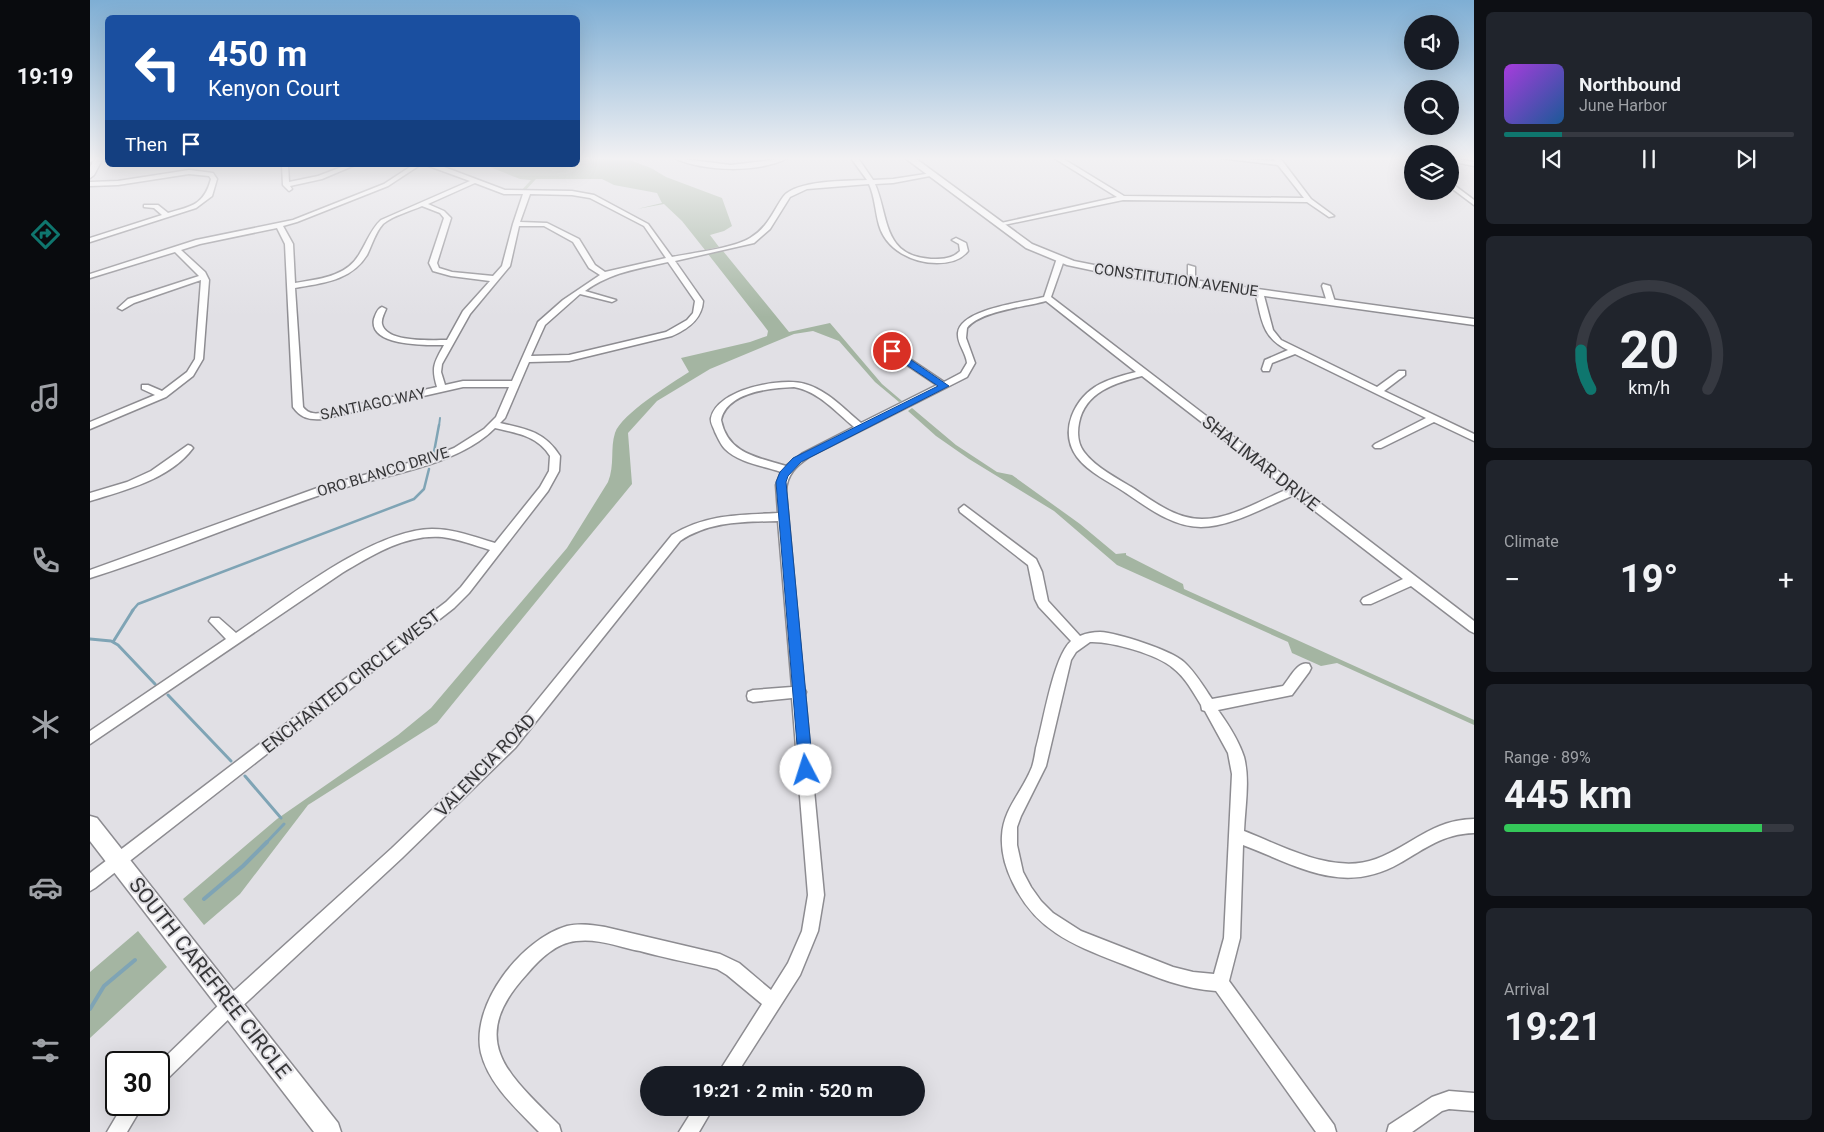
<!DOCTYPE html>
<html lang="en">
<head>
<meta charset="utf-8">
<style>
	:root { --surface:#171b24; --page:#20242c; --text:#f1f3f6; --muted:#9ea1a6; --line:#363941; --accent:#0f766e }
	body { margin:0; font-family:Roboto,sans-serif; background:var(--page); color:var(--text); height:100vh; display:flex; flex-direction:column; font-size:19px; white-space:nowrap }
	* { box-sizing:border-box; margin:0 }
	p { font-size:16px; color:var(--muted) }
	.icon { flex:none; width:28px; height:28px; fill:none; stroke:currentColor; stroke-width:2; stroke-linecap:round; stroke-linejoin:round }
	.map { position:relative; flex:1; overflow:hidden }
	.details { display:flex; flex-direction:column; gap:12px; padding:12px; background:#0d0f14; width:350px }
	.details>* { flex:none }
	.hud { position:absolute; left:15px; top:15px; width:475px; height:152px; border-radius:8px; box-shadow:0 5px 20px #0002; background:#1a4fa0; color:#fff; overflow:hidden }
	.fabs { position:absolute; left:1314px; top:15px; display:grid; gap:10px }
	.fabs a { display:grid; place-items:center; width:55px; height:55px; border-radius:50%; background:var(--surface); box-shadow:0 5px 20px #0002; font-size:25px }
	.speed { position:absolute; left:15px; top:1051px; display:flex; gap:10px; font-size:25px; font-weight:700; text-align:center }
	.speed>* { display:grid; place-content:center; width:65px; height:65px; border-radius:50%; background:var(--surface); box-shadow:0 5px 20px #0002; line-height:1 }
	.speed .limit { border:2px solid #111; border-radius:8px; background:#fff; color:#111 }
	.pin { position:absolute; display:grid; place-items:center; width:42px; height:42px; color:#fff; margin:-21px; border:2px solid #fff; border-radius:50%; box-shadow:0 1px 5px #0007 }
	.me { position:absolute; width:55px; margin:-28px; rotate:355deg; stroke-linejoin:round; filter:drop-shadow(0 0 4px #0008) }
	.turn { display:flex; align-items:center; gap:18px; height:105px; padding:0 20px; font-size:22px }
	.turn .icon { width:65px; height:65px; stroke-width:2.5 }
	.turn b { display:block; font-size:35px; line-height:42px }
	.then { display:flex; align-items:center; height:48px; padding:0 20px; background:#0003; gap:10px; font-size:19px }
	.big { font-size:38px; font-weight:700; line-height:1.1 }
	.details .tile { flex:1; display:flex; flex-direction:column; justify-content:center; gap:8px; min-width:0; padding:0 18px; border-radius:8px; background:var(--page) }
	.details .dial { align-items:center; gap:0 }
	.dial svg { height:130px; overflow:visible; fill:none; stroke:var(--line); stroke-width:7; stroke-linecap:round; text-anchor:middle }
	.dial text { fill:var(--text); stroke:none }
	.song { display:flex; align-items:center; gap:15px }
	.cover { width:60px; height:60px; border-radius:8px; background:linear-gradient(135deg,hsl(280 70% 55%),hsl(210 70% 35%)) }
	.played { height:5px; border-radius:2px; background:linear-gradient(90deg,var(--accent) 20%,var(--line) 20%) }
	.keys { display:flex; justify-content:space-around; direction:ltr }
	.heat { display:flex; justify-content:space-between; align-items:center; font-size:28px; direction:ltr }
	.charge { height:8px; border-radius:4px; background:linear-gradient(90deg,#34c759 89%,var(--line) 0) }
	.trip { position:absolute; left:550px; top:1066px; width:285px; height:50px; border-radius:25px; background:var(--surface); box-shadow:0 5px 20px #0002; font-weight:700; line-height:50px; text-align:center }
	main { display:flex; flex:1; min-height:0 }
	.menu { display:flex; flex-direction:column; width:90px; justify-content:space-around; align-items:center; background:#090b0e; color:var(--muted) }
	.menu .icon { width:35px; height:35px }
	.menu .active { color:var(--accent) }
	.menu b { font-size:22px; color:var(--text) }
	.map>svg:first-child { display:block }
	.green { fill:#a4b5a2 }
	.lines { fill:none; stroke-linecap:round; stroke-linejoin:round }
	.stream-far3 { stroke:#7fa4b5; stroke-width:2 }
	.stream-far2 { stroke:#7fa4b5; stroke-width:2.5 }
	.stream-far1 { stroke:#7fa4b5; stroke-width:3 }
	.stream { stroke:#7fa4b5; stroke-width:4 }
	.minor-casing { stroke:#8d8c91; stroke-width:3 }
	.major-casing { stroke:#8d8c91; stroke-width:3 }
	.minor { fill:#fff; fill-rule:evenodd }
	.major { fill:#fff; fill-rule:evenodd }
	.route { fill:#1a73e8; stroke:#114b97 }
	.labels { text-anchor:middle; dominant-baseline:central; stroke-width:4; stroke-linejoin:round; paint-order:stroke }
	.far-street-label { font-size:15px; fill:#363638; stroke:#e1e0e5 }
	.street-label { font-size:18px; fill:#363638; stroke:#e1e0e5 }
	.near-street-label { font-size:21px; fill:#363638; stroke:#e1e0e5 }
</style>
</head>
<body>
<main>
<nav class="menu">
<b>19:19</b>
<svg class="icon active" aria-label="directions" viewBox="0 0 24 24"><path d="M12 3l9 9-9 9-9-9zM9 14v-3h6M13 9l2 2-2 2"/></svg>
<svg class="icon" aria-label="music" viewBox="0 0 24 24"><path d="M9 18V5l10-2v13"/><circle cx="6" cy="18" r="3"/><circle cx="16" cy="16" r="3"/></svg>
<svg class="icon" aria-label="phone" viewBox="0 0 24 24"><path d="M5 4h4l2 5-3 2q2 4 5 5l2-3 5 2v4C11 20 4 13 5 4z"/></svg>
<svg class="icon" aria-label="climate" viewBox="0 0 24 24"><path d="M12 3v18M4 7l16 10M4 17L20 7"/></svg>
<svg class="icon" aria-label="car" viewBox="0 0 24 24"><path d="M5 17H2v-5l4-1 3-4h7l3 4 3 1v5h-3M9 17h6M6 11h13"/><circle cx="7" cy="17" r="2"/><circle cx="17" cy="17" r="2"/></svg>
<svg class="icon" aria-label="filters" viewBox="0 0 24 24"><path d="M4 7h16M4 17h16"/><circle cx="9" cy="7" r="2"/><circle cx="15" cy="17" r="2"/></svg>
</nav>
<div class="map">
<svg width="1384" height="1132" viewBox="0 0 1384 1132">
	<rect width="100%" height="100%" fill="#e1e0e5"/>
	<path class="green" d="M488,158L540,160L561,168L576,177L632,198L642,226L634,231L620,235L629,247L615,250L592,221L574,204L547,209L572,203L567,193L524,185L512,179H446L434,192H430L441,180L430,179L395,165H488Z
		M633,251L699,332L740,323L792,384L812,401L809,402L785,382L749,341L723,331L704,334L620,369L567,401L538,433L542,484L347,723L218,805L150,894L114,925L93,899L187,819L308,735L341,708L477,548L518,482C525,465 520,448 525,433C531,414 582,383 599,372L591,358L660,342L677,336L678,331L672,323L618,254Z
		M822,408L866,445L907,472L922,475L990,524L1026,554L1036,553V555L1093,584L1094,589L1384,720V725L1247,663L1231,666L1202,653L1198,642L1027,565L964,511L879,459L846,436L818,411Z
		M48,931L77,967L0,1038V972Z"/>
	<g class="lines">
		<path class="stream-far3" d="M349,426L350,418"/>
		<path class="stream-far2" d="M344,452L349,425
			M42,611L48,604L324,499L334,489L339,469"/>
		<path class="stream-far1" d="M0,639L21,641L28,645L65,684
			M23,642L43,610
			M78,695L141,761
			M155,776L191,818
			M176,843L194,824"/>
		<path class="stream" d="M114,899L153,866L177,842
			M0,1009L14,986L45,960"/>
		<defs>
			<path id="minor" d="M0,158H16L0,162Z
				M584,158L641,165L698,158C669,173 614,172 584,158Z
				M761,158H768L783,180L803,179L842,173V175L840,176L803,183L785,184C799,216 792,256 841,259C852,259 862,259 870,251L869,244L862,240L866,238L876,243L878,251C870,261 859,263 847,263C823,263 796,250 789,225C785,211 785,197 779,184L717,189L700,197L680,229L664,243L585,261L613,301C612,319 598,329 582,336L479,361L439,362L415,418L410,423C437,429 455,432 470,456L469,471L458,491L379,593L364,608L5,888L0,891V873L356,602L371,587L400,550C384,545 369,539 352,537C316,534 282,555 252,573L0,744V731L136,639L119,621L121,618H129L146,633C196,599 282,530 342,529C364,529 385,537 405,543L450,487L459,471L460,456C448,436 427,433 405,428C367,467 288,476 236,493C157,520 80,553 0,578V570L230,487L344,456L364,448L394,429L406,417L419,387H373L232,419C219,420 211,418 203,407L195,244L187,228L110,244L91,250L115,272L119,280L113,359L103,376L76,397L0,429V422L65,395L52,389V385H58L72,391L97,372L105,359L111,280L44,303L32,310L28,308L38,299L109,276L85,252L0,278V274L106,240L203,220L294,184L323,165H330L298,186L207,222L193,226L203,244L205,283C229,279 257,277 270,253C277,242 281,229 291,220L380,181L336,165L354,167L415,190L482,191L504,195L558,224L582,257C602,253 644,248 660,238C678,227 682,213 693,197C705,180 757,181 777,180ZM385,183L414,194H433L423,224L412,266L403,276L362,272L349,268L347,263L361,218L354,211L338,204ZM440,194L482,195L500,198L554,226L576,258L515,272L505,265L489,239L457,223L430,222ZM332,206L350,213L354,218L339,263L343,271L361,276L400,281L373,311L357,340C342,340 296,343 292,324C291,319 294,314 296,309L292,307C287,309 286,314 284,319C278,347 339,345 354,345C344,363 341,367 347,387L236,412C227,414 219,415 213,407L205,288C232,283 261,281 277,255C282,245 285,233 293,224C302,216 321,211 332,206ZM429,226H454L483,242L499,268L510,275L473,300L448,322L422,381H373L355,385L351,372L352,364L380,314L420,266ZM578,262L605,301L603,313L597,320L576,332L479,355L441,356L455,325L490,294L522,302L526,300L495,291C522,272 547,269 578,262Z
				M964,158H972L1034,196L1214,198L1188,165L1130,158L1185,161L1183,158H1190L1221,199L1244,216L1239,217L1217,202L1033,200L909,226V224L911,223L1027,197Z
				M1360,158L1384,162V166L1360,161Z
				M192,165H198L199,182L228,176L257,165H265L232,179L200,186L202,189L199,191L193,185Z
				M99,170L123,173L127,179L122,196L106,208L0,242V238L72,215L64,208L54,207V205H68L78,213C102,206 114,205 121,179L119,176L99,174L28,185L0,186V182L28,181Z
				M1360,182L1384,200V205L1360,187Z
				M967,258L974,260L961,297L1384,621V633L1380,631L1321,586L1281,604H1273L1271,601L1273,598L1313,579L1204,495C1177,506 1141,527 1111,527C1083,527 1058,508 1036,493C1020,482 999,473 987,457C968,431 985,397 1010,384C1022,378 1034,375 1046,372L956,301C935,307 890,311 877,328L876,338L885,363L877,377L719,457C706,466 697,474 696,491L714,688L716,692L715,695L734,895L728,931L710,975L646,1075H627L672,1004L637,975L627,969C602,963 575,958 550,951C529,947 508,938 486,941C466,943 450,959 437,974C375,1041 419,1075 469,1125L471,1132H449C427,1109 399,1085 391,1053C380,1004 432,939 477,926C490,923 502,925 515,927L630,954L649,963L681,990L698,963L712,931L718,895L702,698L663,702L658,700L657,696L658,692L663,690L702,687L688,521C653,522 620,521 590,541L425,748L312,858L147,1011L75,1081L69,1084V1063L135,999L302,848L415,740L582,535C615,514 650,515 688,513L686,485L691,472C674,466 649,463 635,449C631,445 628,438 625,432C624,428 620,423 621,418C627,389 692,377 715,384C737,390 754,409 771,423L847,385L799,353V349H805L854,382L871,373L877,363C876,352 867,344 868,333C870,309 935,302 954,297ZM1052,376L1198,489C1171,500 1141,519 1112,519C1086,519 1064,502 1043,488C1027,478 1006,468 994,452C988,444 987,433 989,423C995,392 1025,383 1052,376ZM704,387C728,391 746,412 764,427L713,453L696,466C667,457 638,454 631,420C637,392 680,388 704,387Z
				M1098,265L1105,267V285L1098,283Z
				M1233,284L1240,286L1245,302L1244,304L1237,302L1232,286Z
				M1166,290L1173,292L1183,330L1191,340L1287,387L1309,371H1315V375L1294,391L1384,434V441L1344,422L1291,448H1285L1283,446L1285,444L1336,418L1205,354L1182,363L1179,371H1173L1172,369L1175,360L1198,350C1171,337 1172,319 1165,292Z
				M98,445L101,446L103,448C80,479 36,490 0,501V493L37,482L61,471Z
				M874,505L946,559L952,572L958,601L990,636C997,633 1003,632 1010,632C1028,633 1081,650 1094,662C1105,672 1114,687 1122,699L1193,686C1200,678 1208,660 1219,664L1221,668L1219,672L1202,695L1128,710C1138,724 1149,741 1154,757C1160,780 1155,807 1154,831C1193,846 1243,875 1286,859C1323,845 1341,820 1384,819V833C1353,834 1336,848 1310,863C1253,896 1208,866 1153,845L1150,938L1139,981L1244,1125L1246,1132H1226L1126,991C1093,989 1066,977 1035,965C987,946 947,933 923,883C916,869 911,852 912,836C913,809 933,791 942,767C944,761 945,754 946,748C953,724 963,657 981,641L949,607L945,599L938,565L870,512L869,509ZM1000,642C1020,641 1067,654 1083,668C1095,677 1103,692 1111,705L1112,710L1115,711L1138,753L1142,774L1134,938L1124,974L1103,972L1083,967L991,931L963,913L951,901L941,887L933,872L927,845V827L931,816L956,766L981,660L986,652Z
				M1359,1091L1384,1093V1111L1359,1109L1352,1111L1322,1132H1297L1299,1125L1342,1097Z
				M33,1105H53L37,1132H17Z
				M604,1108H623L609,1132H589Z"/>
			<path id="major" d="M5,158H13L4,175L0,178V167Z
				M815,158H825L942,244L984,261L1024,269L1384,319V325L1024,275L977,265L936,248Z
				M0,816L7,818L248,1123L251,1132H224L0,841Z"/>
		</defs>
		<use href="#minor" class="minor-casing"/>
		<use href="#major" class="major-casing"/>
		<use href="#minor" class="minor"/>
		<use href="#major" class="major"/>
	</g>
	<linearGradient id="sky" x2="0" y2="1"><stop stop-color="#7eaed4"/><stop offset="0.5" stop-color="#f2f1f3"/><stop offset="1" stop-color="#f2f1f3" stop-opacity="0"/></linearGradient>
	<rect width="1384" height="317" fill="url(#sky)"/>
	<path class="route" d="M799,349H805L859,386L711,462L698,476L696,482L723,770L721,775L716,777L711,775L709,770L686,482L690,472L703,458L848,386L799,353Z"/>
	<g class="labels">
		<g class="far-street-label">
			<text transform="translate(1086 280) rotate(8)">CONSTITUTION AVENUE</text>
			<text transform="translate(283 404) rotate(-12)">SANTIAGO WAY</text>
			<text transform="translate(293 472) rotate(-17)">ORO BLANCO DRIVE</text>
		</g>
		<g class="street-label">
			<text transform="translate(1171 463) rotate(38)">SHALIMAR DRIVE</text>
			<text transform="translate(261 681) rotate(-38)">ENCHANTED CIRCLE WEST</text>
			<text transform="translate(395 765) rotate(-46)">VALENCIA ROAD</text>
		</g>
		<g class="near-street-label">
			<text transform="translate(120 978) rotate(52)">SOUTH CAREFREE CIRCLE</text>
		</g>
	</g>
</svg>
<div class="fabs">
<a><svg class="icon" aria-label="sound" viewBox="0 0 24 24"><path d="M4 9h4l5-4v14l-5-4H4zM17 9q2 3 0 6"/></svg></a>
<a><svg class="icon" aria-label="search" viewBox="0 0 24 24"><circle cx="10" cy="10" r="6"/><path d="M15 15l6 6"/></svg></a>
<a><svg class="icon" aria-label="layers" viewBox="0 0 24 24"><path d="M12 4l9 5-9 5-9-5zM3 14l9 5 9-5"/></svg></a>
</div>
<div class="speed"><div class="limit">30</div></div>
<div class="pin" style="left:802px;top:351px;background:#d93025"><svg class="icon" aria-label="arrive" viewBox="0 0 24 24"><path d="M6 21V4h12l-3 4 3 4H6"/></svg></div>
<svg class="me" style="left:716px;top:770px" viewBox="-20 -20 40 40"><circle r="19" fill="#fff"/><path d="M0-13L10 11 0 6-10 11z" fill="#1a73e8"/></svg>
<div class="trip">19:21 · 2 min · 520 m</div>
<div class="hud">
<div class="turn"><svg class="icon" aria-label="left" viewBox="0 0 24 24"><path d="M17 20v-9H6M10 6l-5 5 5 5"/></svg><div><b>450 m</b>Kenyon Court</div></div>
<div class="then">Then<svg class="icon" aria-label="arrive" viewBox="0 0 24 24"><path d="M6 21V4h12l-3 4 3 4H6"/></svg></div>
</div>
</div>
<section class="details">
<div class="tile">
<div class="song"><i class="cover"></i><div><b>Northbound</b><p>June Harbor</p></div></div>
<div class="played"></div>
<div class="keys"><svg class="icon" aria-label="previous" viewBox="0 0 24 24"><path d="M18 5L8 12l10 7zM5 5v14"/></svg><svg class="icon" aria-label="pause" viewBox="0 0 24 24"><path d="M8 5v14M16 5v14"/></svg><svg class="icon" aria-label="next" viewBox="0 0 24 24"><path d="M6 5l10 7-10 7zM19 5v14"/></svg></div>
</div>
<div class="tile dial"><svg viewBox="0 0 100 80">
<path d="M14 69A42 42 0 1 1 86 69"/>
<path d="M14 69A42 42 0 0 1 8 45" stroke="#0f766e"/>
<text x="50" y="56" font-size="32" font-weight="700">20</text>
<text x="50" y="72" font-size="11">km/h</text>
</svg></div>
<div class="tile"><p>Climate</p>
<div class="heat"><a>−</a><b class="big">19°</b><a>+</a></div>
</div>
<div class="tile"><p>Range · 89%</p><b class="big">445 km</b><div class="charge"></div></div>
<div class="tile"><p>Arrival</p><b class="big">19:21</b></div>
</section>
</main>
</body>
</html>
